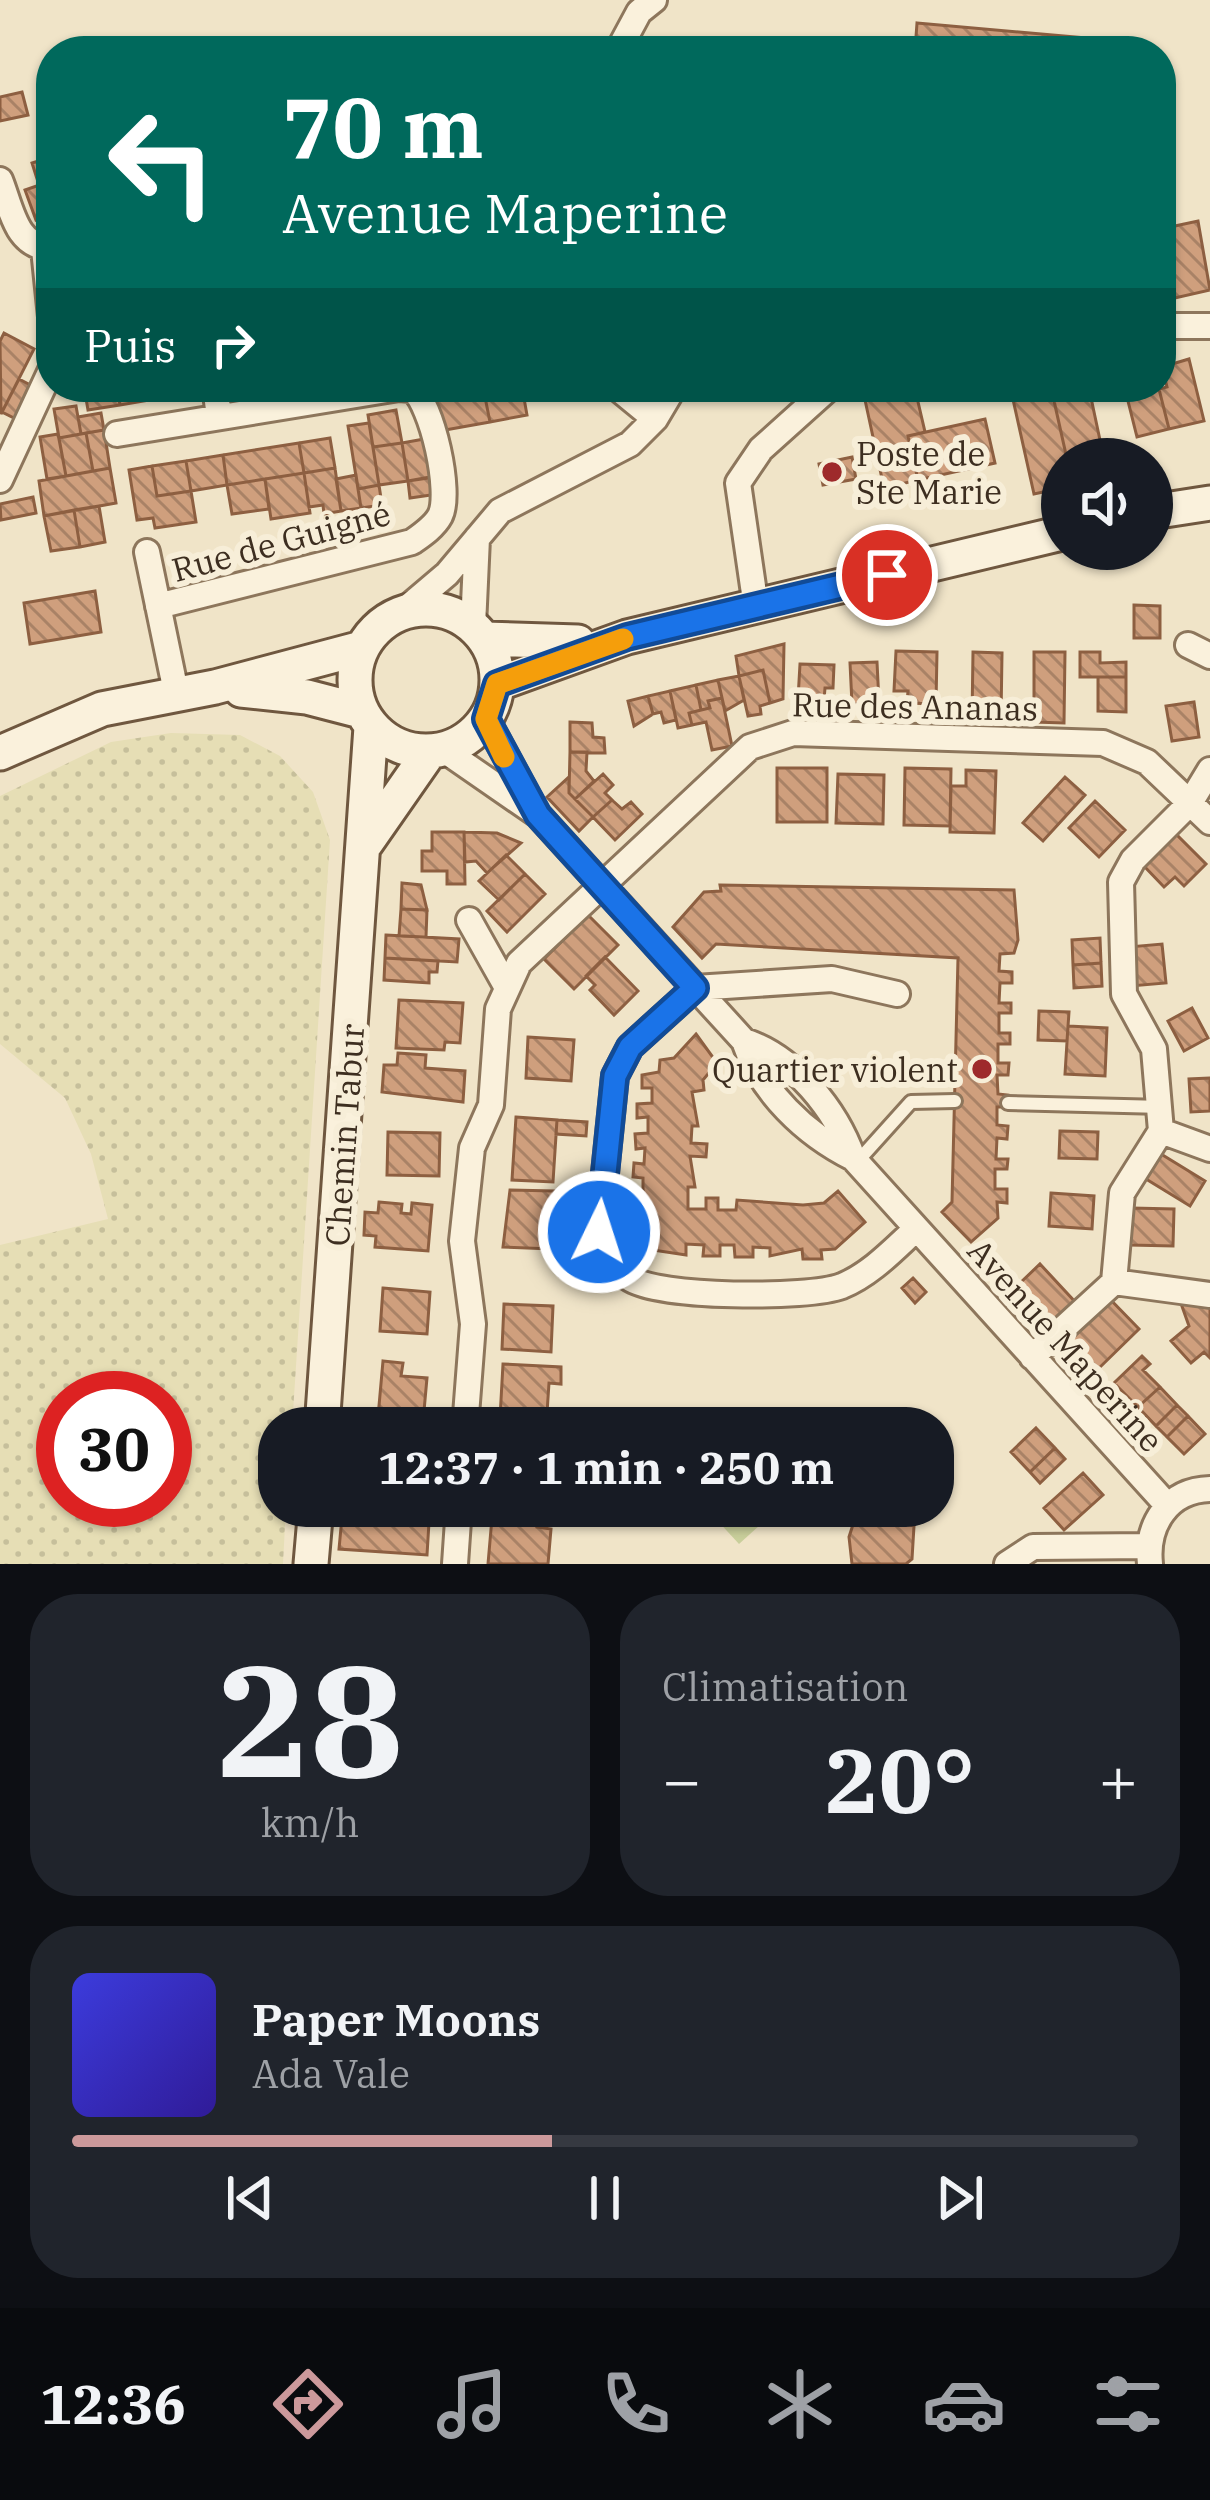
<!DOCTYPE html>
<html lang="fr">
<head>
<meta charset="utf-8">
<style>
	:root { --surface:#171b24; --page:#20242c; --text:#f1f3f6; --muted:#9ea1a6; --line:#363941; --accent:#cc999b }
	body { margin:0; font-family:"IBM Plex Serif",serif; background:var(--page); color:var(--text); height:100vh; display:flex; flex-direction:column; font-size:45px; white-space:nowrap }
	* { box-sizing:border-box; margin:0 }
	p { font-size:39px; color:var(--muted) }
	.icon { flex:none; width:66px; height:66px; fill:none; stroke:currentColor; stroke-width:2; stroke-linecap:round; stroke-linejoin:round }
	.map { position:relative; height:1564px; overflow:hidden }
	.sheet { display:flex; flex-direction:column; gap:30px; padding:30px; background:#0d0f14; flex:1 }
	.sheet>* { flex:none }
	.top-card { position:absolute; left:36px; top:36px; width:1140px; height:366px; border-radius:48px; box-shadow:0 3px 9px #0004; background:#00695c; color:#fff; overflow:hidden }
	.fabs { position:absolute; left:1041px; top:438px; display:grid; gap:24px }
	.fabs a { display:grid; place-items:center; width:132px; height:132px; border-radius:50%; background:var(--surface); box-shadow:0 3px 9px #0004; font-size:60px }
	.speed { position:absolute; left:36px; top:1371px; display:flex; gap:24px; font-size:60px; font-weight:700; text-align:center }
	.speed>* { display:grid; place-content:center; width:156px; height:156px; border-radius:50%; background:var(--surface); box-shadow:0 3px 9px #0004; line-height:1 }
	.speed .limit { border:18px solid #d22; background:#fff; color:#111 }
	.pin { position:absolute; display:grid; place-items:center; width:102px; height:102px; color:#fff; margin:-51px; border:6px solid #fff; border-radius:50%; box-shadow:0 3px 12px #0007 }
	.me { position:absolute; width:132px; margin:-66px; rotate:4deg; stroke-linejoin:round; filter:drop-shadow(0 0 9px #0008) }
	.turn { display:flex; align-items:center; gap:42px; height:252px; padding:0 48px; font-size:54px }
	.turn .icon { width:156px; height:156px; stroke-width:2.5 }
	.turn b { display:block; font-size:84px; line-height:102px }
	.then { display:flex; align-items:center; height:114px; padding:0 48px; background:#0003; gap:24px; font-size:45px }
	.big { font-size:90px; font-weight:800; line-height:1.1 }
	.sheet .widget { flex:1; display:flex; flex-direction:column; justify-content:center; gap:18px; min-width:0; padding:0 42px; border-radius:48px; background:var(--page) }
	.sheet .dial { align-items:center; gap:0 }
	.dial b { font-size:156px; line-height:1 }
	.song { display:flex; align-items:center; gap:36px }
	.cover { width:144px; height:144px; border-radius:18px; background:linear-gradient(135deg,hsl(240 70% 55%),hsl(250 70% 35%)) }
	.played { height:12px; border-radius:6px; background:linear-gradient(90deg,var(--accent) 45%,var(--line) 45%) }
	.keys { display:flex; justify-content:space-around; direction:ltr }
	.heat { display:flex; justify-content:space-between; align-items:center; font-size:66px; direction:ltr }
	.sheet .tiles { flex:1; display:grid; gap:30px; grid-template-columns:1fr 1fr }
	.widget:last-child { grid-column:span 2 }
	.trip { position:absolute; left:258px; top:1407px; width:696px; height:120px; border-radius:48px; background:var(--surface); box-shadow:0 3px 9px #0004; font-weight:800; line-height:120px; text-align:center }
	.dock { display:flex; height:192px; justify-content:space-around; align-items:center; background:#090b0e; color:var(--muted) }
	.dock .icon { width:84px; height:84px }
	.dock .active { color:var(--accent) }
	.dock b { font-size:54px; color:var(--text) }
	.map>svg:first-child { display:block }
	.farmland { fill:url(#farmland-dots); fill-rule:evenodd }
	.green { fill:#c9cf9b }
	.building { fill:url(#building-back-hatch); stroke:#8d5f41; stroke-width:3 }
	.lines { fill:none; stroke-linecap:round; stroke-linejoin:round }
	.lane-casing { stroke:#8d765c; stroke-width:18 }
	.street-casing { stroke:#8d765c; stroke-width:30 }
	.secondary-casing { stroke:#6f573f; stroke-width:39 }
	.lane { stroke:#faf1dc; stroke-width:12 }
	.street { stroke:#faf1dc; stroke-width:24 }
	.secondary { stroke:#faf1dc; stroke-width:33 }
	.route-casing { stroke:#114b97; stroke-width:30 }
	.route { stroke:#1a73e8; stroke-width:21 }
	.slow { stroke:#f59e0b; stroke-width:21 }
	.poi-dot { fill:#9e2a2b; stroke:#f7eed8; stroke-width:4.5 }
	.labels { text-anchor:middle; dominant-baseline:central; stroke-width:12; stroke-linejoin:round; paint-order:stroke }
	.poi-label { font-size:33px; fill:#3d2e20; stroke:#f7eed8; text-anchor:start }
	.street-label { font-size:33px; fill:#3d2e20; stroke:#f7eed8 }
</style>
</head>
<body>
<div class="map">
<svg width="1210" height="1564" viewBox="0 0 1210 1564">
	<defs>
		<pattern id="farmland-dots" width="8" height="8" patternUnits="userSpaceOnUse" patternTransform="scale(3)"><rect width="8" height="8" fill="#e6deb5"/><path d="M2 2h.1M6 6h.1" fill="none" stroke="#c6bf9b" stroke-width="1.8" stroke-linecap="round"/></pattern>
		<pattern id="building-back-hatch" width="6" height="6" patternUnits="userSpaceOnUse" patternTransform="scale(3)"><rect width="6" height="6" fill="#cf9f7d"/><path d="M-1 5l2 2M0 0l6 6M5-1l2 2" fill="none" stroke="#a98266"/></pattern>
	</defs>
	<rect width="100%" height="100%" fill="#f0e4c8"/>
	<path class="farmland" d="M171,733L240,735L280,756L313,792L330,840L292,1428H279V1506H286L283,1564H0V1245L108,1219L91,1154L65,1098L0,1044V796L111,742ZM63,1398H165V1500H63Z"/>
	<path class="green" d="M704,1506H781L739,1544Z"/>
	<path class="building" d="M917,23L1133,42L1132,51H915Z
		M22,92L28,115L0,121V97Z
		M51,157V181L39,185L32,163Z
		M51,181V215L36,220L25,190Z
		M1198,221L1210,290L1175,298L1161,229Z
		M1161,240L1172,285L1161,288Z
		M4,333L34,349L1,414L0,341Z
		M1189,359L1204,421L1169,429L1159,389L1167,387L1162,367Z
		M19,379L34,387L18,420L2,412Z
		M84,387H117L120,405L88,410Z
		M117,387H153L155,399L120,405Z
		M153,387H190L191,394L155,399Z
		M236,387H278L279,398L238,404Z
		M483,387H522L527,415L490,422Z
		M483,387L490,422L434,432L426,389Z
		M1051,387L1067,459H1062V488L1034,494L1012,395Z
		M915,389L925,432L908,436L918,480L884,488L865,400Z
		M1159,389L1169,429L1137,437L1127,397Z
		M1090,393L1104,459H1067L1054,401Z
		M76,406L81,434L59,438L54,409Z
		M396,410L402,443L373,447L368,415Z
		M101,413L104,430L81,434L78,417Z
		M985,419L995,463L918,480L908,436Z
		M369,423L379,485L358,489L348,426Z
		M104,430L110,468L93,471L86,433Z
		M86,433L93,471L66,476L59,438Z
		M58,434L66,476L47,479L40,437Z
		M330,438L335,468L304,473L299,443Z
		M424,439L430,477L408,481L402,443Z
		M299,443L304,473L227,485L223,455Z
		M402,443L408,481L379,485L373,447Z
		M223,455L227,485L191,491L186,461Z
		M852,457L856,479L823,485L819,464Z
		M186,461L191,491L157,496L152,466Z
		M152,466L157,496L191,491L196,522L155,528L153,518L137,520L129,470Z
		M110,468L116,503L44,516L39,481Z
		M335,468L341,511L324,514L323,505L309,507L304,473Z
		M304,473L310,513L271,519L265,479Z
		M356,475L361,508L341,511L336,479Z
		M435,477L438,494L410,498L408,481Z
		M265,479L269,509L232,514L227,485Z
		M379,485L382,505L361,508L358,489Z
		M33,497L36,513L1,520L0,504Z
		M99,506L105,542L80,547L74,510Z
		M74,510L80,547L51,551L44,516Z
		M95,591L101,632L30,644L24,603Z
		M1134,605L1160,606V638H1134Z
		M784,644L783,699L770,703L763,670L739,676L736,656Z
		M896,651L937,652L936,704L907,703L908,691H894Z
		M973,652L1002,653L1001,718H972Z
		M1034,652H1065L1064,723L1034,722Z
		M1080,652H1100V663L1126,662V677H1080Z
		M877,662L879,702L852,704L850,663Z
		M800,664L834,665L833,688H825L824,700L798,699Z
		M763,670L770,703L760,706L761,714L748,716L739,676Z
		M739,676L744,700L725,711L718,680Z
		M1098,677H1126V712L1098,711Z
		M718,680L722,698L708,701L710,708L701,710L696,685Z
		M696,685L701,710L689,713L692,725L678,728L670,691Z
		M670,691L676,720L664,723L661,712L653,714L648,696Z
		M648,696L653,714L634,726L628,701Z
		M722,698L732,746L712,750L706,722L692,725L689,713L710,708L708,701Z
		M1194,702L1199,737L1172,741L1166,706Z
		M570,722L592,723L593,737L604,738L605,753L570,752Z
		M570,752H587L586,771L594,781L575,799L569,793Z
		M777,768H827V822H777Z
		M905,768L951,769L950,826L904,825Z
		M966,770L996,771L994,833L950,832L951,786H966Z
		M603,774L613,785L605,793L612,800L593,817L575,799Z
		M838,774L884,775L883,824L836,823Z
		M569,777V793L593,817L579,831L547,797Z
		M1065,777L1085,795L1043,841L1023,823Z
		M612,800L622,809L631,802L642,814L615,840L593,817Z
		M1095,801L1125,830L1099,857L1069,828Z
		M432,832H464L465,884H447V871H422V851H432Z
		M464,832L497,833L521,843L487,873L476,861L465,862Z
		M1175,833L1206,864L1184,886L1175,877L1164,887L1143,865Z
		M506,855L525,874L499,900L479,881Z
		M525,874L545,894L507,932L487,911Z
		M402,883L421,885L427,910L401,909Z
		M720,885L1014,890L1018,940L1014,953L1000,954L999,971L1012,972V983H1000L999,1003H1011V1013H999V1033H1010V1044H998V1063H1009L1008,1075H997L998,1094L1008,1095V1107H997V1125L1008,1126L1007,1139L997,1138L996,1159H1008L1007,1169H995V1189H1007V1203L997,1202L998,1218L971,1242L942,1212L952,1202L958,958L716,944L702,958L673,927L704,892L721,891Z
		M401,909L427,910L426,937L399,936Z
		M588,915L618,945L574,989L544,959Z
		M386,935L459,939L457,962L385,958Z
		M1100,938L1101,963L1073,965L1072,940Z
		M1162,944L1166,983L1131,986L1128,947Z
		M605,957L638,991L614,1015L590,990L595,985L586,976Z
		M385,958L438,961L437,972H429V983L384,980Z
		M1101,963L1102,986L1074,988L1073,965Z
		M399,1000L463,1003L460,1043L445,1042L444,1050L396,1048Z
		M1192,1008L1208,1038L1184,1051L1168,1021Z
		M1039,1011L1069,1012L1067,1041L1038,1040Z
		M1068,1026L1107,1028L1105,1076L1065,1074Z
		M696,1034L717,1063L703,1080L704,1090L692,1092L698,1126H692L691,1143L707,1144L706,1157L690,1156L695,1187H688V1209H706V1198H718V1210H736L737,1200L803,1205L824,1203L838,1191L865,1222L835,1249L821,1250L822,1259H803L802,1249L770,1256V1248L753,1247V1257H735L734,1245H720V1256H703L704,1245L686,1244V1255L633,1247L627,1195L643,1196V1178L633,1177L634,1163L644,1164L645,1148L636,1149L635,1134L648,1133V1117L637,1118V1104L652,1103V1088H642V1075L659,1072L660,1060L674,1058Z
		M528,1037L574,1040L571,1081L526,1078Z
		M398,1053L426,1055L425,1068L465,1071L463,1102L382,1092L384,1065H397Z
		M1210,1078V1111L1191,1112L1189,1079Z
		M516,1117L557,1120L553,1182L512,1180Z
		M557,1120L587,1122L586,1136L556,1134Z
		M1060,1131L1098,1132L1097,1159L1059,1158Z
		M388,1132L440,1133L439,1176L387,1175Z
		M1161,1154L1205,1181L1190,1206L1146,1179Z
		M510,1190L554,1191L551,1249L503,1247Z
		M1051,1193L1094,1196L1092,1229L1049,1226Z
		M379,1202L402,1204L401,1213L411,1214L412,1203L432,1205L428,1251L375,1247L376,1236L364,1235L365,1212L378,1213Z
		M1131,1208L1174,1209L1173,1246L1130,1245Z
		M581,1239V1276H560L559,1240Z
		M1040,1264L1078,1305L1057,1324L1019,1284Z
		M913,1278L926,1292L915,1303L902,1288Z
		M383,1288L430,1292L427,1334L380,1331Z
		M1106,1295L1139,1329L1095,1372L1062,1338Z
		M1178,1295L1210,1302V1358L1204,1352L1191,1363L1171,1341L1189,1326Z
		M504,1304L553,1306L551,1352L502,1349Z
		M1142,1356L1150,1364L1143,1370L1160,1387L1138,1407L1114,1383Z
		M383,1361L403,1363L401,1376L427,1378L423,1422L378,1417Z
		M503,1364L561,1367V1384L549,1383L546,1428H511L512,1418H500Z
		M1160,1387L1177,1405L1156,1426L1138,1407Z
		M1177,1405L1188,1416L1167,1437L1156,1426Z
		M1188,1416L1205,1434L1184,1454L1167,1437Z
		M1036,1428L1055,1448L1030,1472L1011,1452Z
		M1055,1448L1065,1459L1040,1483L1030,1472Z
		M1083,1473L1103,1495L1064,1530L1044,1508Z
		M343,1506H430L427,1555L339,1549Z
		M493,1506H539L537,1527L551,1529L548,1564H488Z
		M859,1506L907,1510L909,1525L914,1526L912,1559L906,1564H852L849,1537Z"/>
	<g class="lines">
		<defs>
			<path id="lane" d="M1008,1103L1163,1107
				M857,1162L911,1102L955,1101"/>
			<path id="street" d="M618,51L639,12L654,0
				M0,180C11,207 16,249 51,247
				M44,249L51,317
				M1161,326H1210
				M215,387L219,416
				M616,387L655,419
				M117,434L399,388L412,389C432,403 452,493 440,516C434,527 422,535 412,542L158,606
				M0,480L51,370
				M147,552L176,692
				M756,607L738,483L761,449L830,387
				M401,613L447,574L500,511L630,444L655,419L674,387
				M473,626L477,538
				M1188,645L1210,656
				M486,719L531,803
				M444,750L538,815L744,1041C761,1092 805,1134 853,1158L1167,1505
				M1210,770L1190,803L1133,860L1121,882L1124,994L1154,1049L1161,1131L1210,1149
				M469,920L505,984
				M897,994L832,979L695,988L630,1047L615,1076L599,1231C606,1250 613,1266 629,1278C657,1298 808,1299 842,1286C871,1274 893,1250 916,1229
				M744,1041C794,1057 836,1110 853,1158
				M1114,1282L1122,1193L1161,1131
				M1032,1357L1114,1282L1210,1295
				M465,1428L473,1324L462,1241L472,1148L491,1105L498,1009L519,963L750,747L793,733L1103,743L1147,762L1210,822
				M455,1564L459,1506
				M1007,1564L1033,1547L1149,1546
				M1150,1564C1146,1525 1168,1490 1210,1489"/>
			<path id="secondary" d="M1152,512L1210,503
				M355 680a71 71 0 1 1 142 0a71 71 0 1 1-142 0Z
				M484,639L578,642
				M497,684L627,637L1062,533
				M241,690L307,697L361,711
				M0,753L102,709L215,687L358,649
				M366,843L428,754
				M322,1428L371,727
				M311,1564L316,1506"/>
		</defs>
		<use href="#lane" class="lane-casing"/>
		<use href="#street" class="street-casing"/>
		<use href="#secondary" class="secondary-casing"/>
		<use href="#lane" class="lane"/>
		<use href="#street" class="street"/>
		<use href="#secondary" class="secondary"/>
	</g>
	<g class="lines">
		<defs>
			<path id="route" d="M599,1232L615,1076L630,1047L695,988L538,815L486,719L497,684L627,637L887,575"/>
		</defs>
		<use href="#route" class="route-casing"/>
		<use href="#route" class="route"/>
		<path class="slow" d="M504,757L486,719L497,684L623,639"/>
	</g>
	<g class="poi-dot">
		<circle cx="832" cy="472" r="12"/>
		<circle cx="982" cy="1069" r="12"/>
	</g>
	<g class="labels">
		<g class="poi-label">
			<text x="856" y="453">Poste de<tspan x="856" dy="38">Ste Marie</tspan></text>
			<text x="958" y="1069" text-anchor="end">Quartier violent</text>
		</g>
		<g class="street-label">
			<text transform="translate(281 541) rotate(-15)">Rue de Guigné</text>
			<text transform="translate(915 706) rotate(1)">Rue des Ananas</text>
			<text transform="translate(344 1135) rotate(-86)">Chemin Tabur</text>
			<text transform="translate(1066 1345) rotate(48)">Avenue Maperine</text>
		</g>
	</g>
</svg>
<div class="fabs">
<a><svg class="icon" aria-label="sound" viewBox="0 0 24 24"><path d="M4 9h4l5-4v14l-5-4H4zM17 9q2 3 0 6"/></svg></a>
</div>
<div class="speed"><div class="limit">30</div></div>
<div class="pin" style="left:887px;top:575px;background:#d93025"><svg class="icon" aria-label="arrive" viewBox="0 0 24 24"><path d="M6 21V4h12l-3 4 3 4H6"/></svg></div>
<svg class="me" style="left:599px;top:1232px" viewBox="-20 -20 40 40"><circle r="17" fill="#1a73e8" stroke="#fff" stroke-width="3"/><path d="M0-11L8 9 0 5-8 9z" fill="#fff"/></svg>
<div class="trip">12:37 · 1 min · 250 m</div>
<div class="top-card">
<div class="turn"><svg class="icon" aria-label="left" viewBox="0 0 24 24"><path d="M17 20v-9H6M10 6l-5 5 5 5"/></svg><div><b>70 m</b>Avenue Maperine</div></div>
<div class="then">Puis<svg class="icon" aria-label="right" viewBox="0 0 24 24"><path d="M7 20v-9h11M14 6l5 5-5 5"/></svg></div>
</div>
</div>
<section class="sheet">
<div class="tiles">
<div class="widget dial"><b>28</b><p>km/h</p></div>
<div class="widget"><p>Climatisation</p>
<div class="heat"><a>−</a><b class="big">20°</b><a>+</a></div>
</div>
<div class="widget">
<div class="song"><i class="cover"></i><div><b>Paper Moons</b><p>Ada Vale</p></div></div>
<div class="played"></div>
<div class="keys"><svg class="icon" aria-label="previous" viewBox="0 0 24 24"><path d="M18 5L8 12l10 7zM5 5v14"/></svg><svg class="icon" aria-label="pause" viewBox="0 0 24 24"><path d="M8 5v14M16 5v14"/></svg><svg class="icon" aria-label="next" viewBox="0 0 24 24"><path d="M6 5l10 7-10 7zM19 5v14"/></svg></div>
</div>
</div>
</section>
<nav class="dock">
<b>12:36</b>
<svg class="icon active" aria-label="directions" viewBox="0 0 24 24"><path d="M12 3l9 9-9 9-9-9zM9 14v-3h6M13 9l2 2-2 2"/></svg>
<svg class="icon" aria-label="music" viewBox="0 0 24 24"><path d="M9 18V5l10-2v13"/><circle cx="6" cy="18" r="3"/><circle cx="16" cy="16" r="3"/></svg>
<svg class="icon" aria-label="phone" viewBox="0 0 24 24"><path d="M5 4h4l2 5-3 2q2 4 5 5l2-3 5 2v4C11 20 4 13 5 4z"/></svg>
<svg class="icon" aria-label="climate" viewBox="0 0 24 24"><path d="M12 3v18M4 7l16 10M4 17L20 7"/></svg>
<svg class="icon" aria-label="car" viewBox="0 0 24 24"><path d="M5 17H2v-5l4-1 3-4h7l3 4 3 1v5h-3M9 17h6M6 11h13"/><circle cx="7" cy="17" r="2"/><circle cx="17" cy="17" r="2"/></svg>
<svg class="icon" aria-label="filters" viewBox="0 0 24 24"><path d="M4 7h16M4 17h16"/><circle cx="9" cy="7" r="2"/><circle cx="15" cy="17" r="2"/></svg>
</nav>
</body>
</html>
